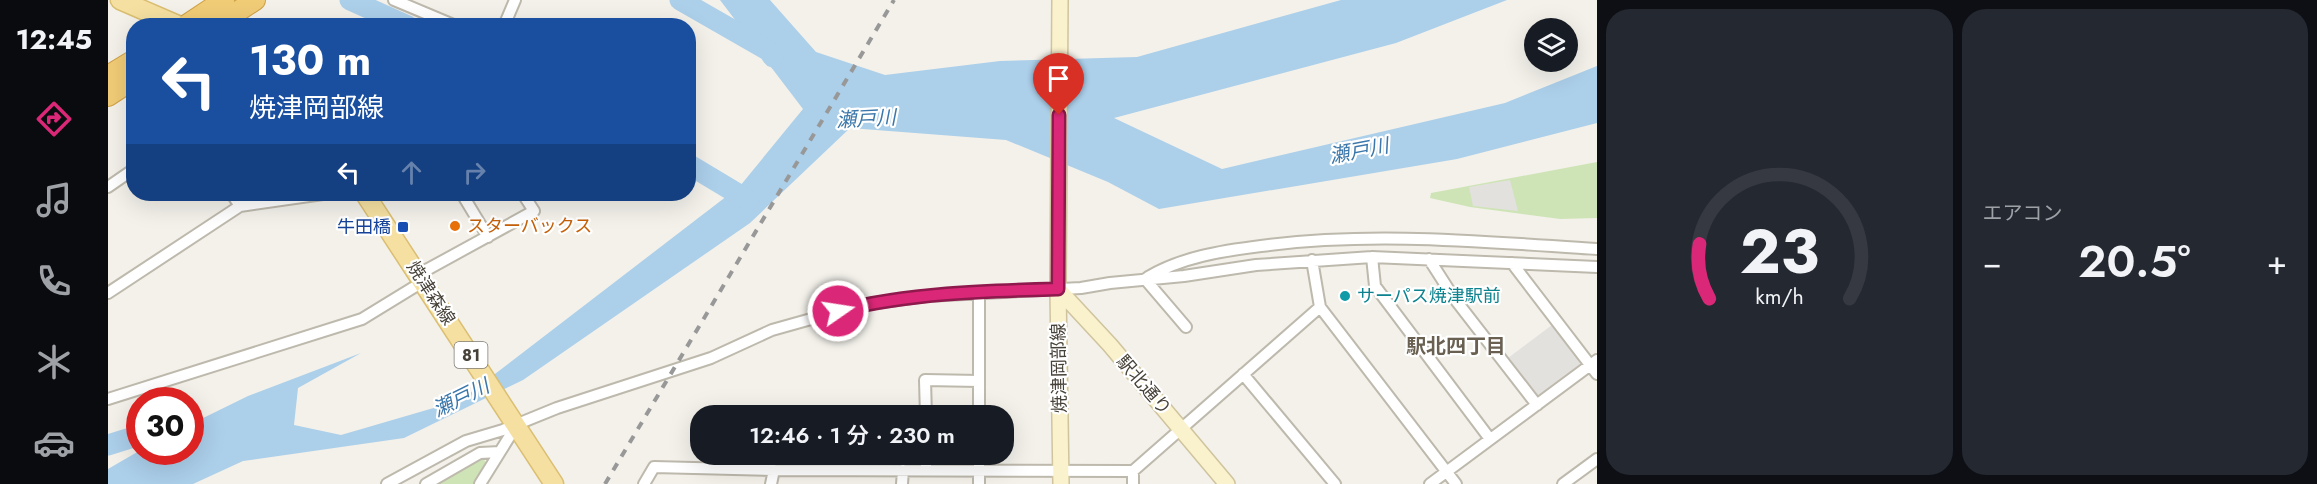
<!DOCTYPE html>
<html lang="ja">
<head>
<meta charset="utf-8">
<style>
	:root { --surface:#171b24; --page:#242831; --text:#f1f3f6; --muted:#9ea1a6; --line:#363941; --accent:#db2777 }
	body { margin:0; font-family:Jost,"Noto Sans JP",sans-serif; background:var(--page); color:var(--text); height:100vh; display:flex; flex-direction:column; font-size:22px; white-space:nowrap }
	* { box-sizing:border-box; margin:0 }
	p { font-size:20px; color:var(--muted) }
	.icon { flex:none; width:33px; height:33px; fill:none; stroke:currentColor; stroke-width:2; stroke-linecap:round; stroke-linejoin:round }
	.map { position:relative; flex:1; overflow:hidden }
	.sheet { display:flex; flex-direction:column; gap:9px; padding:9px; background:#0d0f14; width:720px }
	.sheet>* { flex:none }
	.guide { position:absolute; left:18px; top:18px; width:570px; height:183px; border-radius:24px; box-shadow:0 6px 24px #0002; background:#1a4fa0; color:#fff; overflow:hidden }
	.controls { position:absolute; left:1416px; top:18px; display:grid; gap:12px }
	.controls a { display:grid; place-items:center; width:54px; height:54px; border-radius:50%; background:var(--surface); box-shadow:0 6px 24px #0002; font-size:30px }
	.speed { position:absolute; left:18px; top:387px; display:flex; gap:12px; font-size:30px; font-weight:700; text-align:center }
	.speed>* { display:grid; place-content:center; width:78px; height:78px; border-radius:50%; background:var(--surface); box-shadow:0 6px 24px #0002; line-height:1 }
	.speed .limit { border:9px solid #d22; background:#fff; color:#111 }
	.pin { position:absolute; display:grid; place-items:center; width:51px; height:51px; color:#fff; margin:-62px -26px; border-radius:50% 50% 50% 0; rotate:-45deg; box-shadow:0 0 6px #0007 }
	.pin .icon { rotate:45deg }
	.me { position:absolute; width:66px; margin:-33px; rotate:77deg; stroke-linejoin:round; filter:drop-shadow(0 0 4px #0008) }
	.turn { display:flex; align-items:center; gap:21px; height:126px; padding:0 24px; font-size:27px }
	.turn .icon { width:78px; height:78px; stroke-width:2.5 }
	.turn b { display:block; font-size:42px; line-height:51px }
	.lanes { display:flex; align-items:center; height:57px; padding:0 24px; background:#0003; justify-content:center; gap:30px; direction:ltr }
	.lanes .off { opacity:.35 }
	.big { font-size:45px; font-weight:600; line-height:1.1 }
	.sheet .card { flex:1; display:flex; flex-direction:column; justify-content:center; gap:9px; min-width:0; padding:0 21px; border-radius:24px; background:var(--page) }
	.sheet .dial { align-items:center; gap:0 }
	.dial svg { height:156px; overflow:visible; fill:none; stroke:var(--line); stroke-width:7; stroke-linecap:round; text-anchor:middle }
	.dial text { fill:var(--text); stroke:none }
	.heat { display:flex; justify-content:space-between; align-items:center; font-size:33px; direction:ltr }
	.sheet .tiles { flex:1; display:grid; gap:9px; grid-template-columns:repeat(2,1fr) }
	.trip { position:absolute; left:582px; top:405px; width:324px; height:60px; border-radius:24px; background:var(--surface); box-shadow:0 6px 24px #0002; font-weight:600; line-height:60px; text-align:center }
	main { display:flex; flex:1; min-height:0 }
	.tab-bar { display:flex; flex-direction:column; width:108px; justify-content:space-around; align-items:center; background:#090b0e; color:var(--muted) }
	.tab-bar .icon { width:42px; height:42px }
	.tab-bar .on { color:var(--accent) }
	.tab-bar b { font-size:27px; color:var(--text) }
	.map>svg:first-child { display:block }
	.green { fill:#cee4b6 }
	.parking { fill:#e2e1de }
	.water { fill:#accfea }
	.lines { fill:none; stroke-linecap:round; stroke-linejoin:round }
	.river { stroke:#accfea; stroke-width:21 }
	.street-casing { stroke:#beb9ad; stroke-width:14 }
	.secondary-casing { stroke:#cfc49d; stroke-width:18 }
	.primary-casing { stroke:#dabe72; stroke-width:21 }
	.highway-casing { stroke:#d0a247; stroke-width:22 }
	.street { stroke:#fff; stroke-width:10 }
	.secondary { stroke:#faf1cd; stroke-width:15 }
	.primary { stroke:#f5e0a1; stroke-width:18 }
	.highway { stroke:#f1cc77; stroke-width:20 }
	.rail { stroke:#989898; stroke-width:4; stroke-dasharray:8 8; stroke-linecap:butt }
	.route-casing { stroke:#8e194d; stroke-width:15 }
	.route { stroke:#db2777; stroke-width:10 }
	.food-dot { fill:#e8710a; stroke:#fff; stroke-width:2 }
	.transit-dot { fill:#1a4fb4; stroke:#fff; stroke-width:2 }
	.culture-dot { fill:#0f9aa8; stroke:#fff; stroke-width:2 }
	.labels { text-anchor:middle; dominant-baseline:central; stroke-width:4.5; stroke-linejoin:round; paint-order:stroke }
	.shield { fill:#fff; stroke:#7e7b74; stroke-width:1.5 }
	.shield-label { font-size:16px; font-weight:bold; fill:#474239 }
	.food-label { font-size:18px; fill:#c56008; stroke:#fff; text-anchor:start }
	.transit-label { font-size:18px; fill:#164399; stroke:#fff; text-anchor:end }
	.street-label { font-size:18px; fill:#474239; stroke:#fff }
	.culture-label { font-size:18px; fill:#0d838f; stroke:#fff; text-anchor:start }
	.water-label { font-size:20px; font-style:italic; fill:#3b77aa; stroke:#fff }
	.neighbourhood-label { font-size:20px; font-weight:bold; fill:#696051; stroke:#fff }
</style>
</head>
<body>
<main>
<nav class="tab-bar">
<b>12:45</b>
<svg class="icon on" aria-label="directions" viewBox="0 0 24 24"><path d="M12 3l9 9-9 9-9-9zM9 14v-3h6M13 9l2 2-2 2"/></svg>
<svg class="icon" aria-label="music" viewBox="0 0 24 24"><path d="M9 18V5l10-2v13"/><circle cx="6" cy="18" r="3"/><circle cx="16" cy="16" r="3"/></svg>
<svg class="icon" aria-label="phone" viewBox="0 0 24 24"><path d="M5 4h4l2 5-3 2q2 4 5 5l2-3 5 2v4C11 20 4 13 5 4z"/></svg>
<svg class="icon" aria-label="climate" viewBox="0 0 24 24"><path d="M12 3v18M4 7l16 10M4 17L20 7"/></svg>
<svg class="icon" aria-label="car" viewBox="0 0 24 24"><path d="M5 17H2v-5l4-1 3-4h7l3 4 3 1v5h-3M9 17h6M6 11h13"/><circle cx="7" cy="17" r="2"/><circle cx="17" cy="17" r="2"/></svg>
</nav>
<div class="map">
<svg width="1489" height="484" viewBox="0 0 1489 484">
	<rect width="100%" height="100%" fill="#f3f1ea"/>
	<path class="green" d="M1489,162V218L1452,219L1362,207L1322,198L1323,193Z
		M374,458L379,463L366,484H328Z"/>
	<path class="parking" d="M1402,180L1410,211L1365,206L1361,187Z
		M1444,325L1473,365L1429,398L1400,358Z"/>
	<path class="water" d="M612,0H662L708,52L777,75L892,61L1029,57L1233,0H1399L1288,43L1006,118L1114,169L1397,103L1489,66V123L1349,159L1051,209L1000,182L898,140L742,128L642,223L415,380L296,438L135,461L85,484H0V469L31,451L82,452L83,424L140,396L253,353L190,388L186,425L233,435L353,400L632,186L695,109Z"/>
	<g class="lines">
		<path class="river" d="M242,0L300,26
			M572,0L661,51L665,57
			M580,164L640,200
			M0,445L32,435"/>
		<defs>
			<path id="street" d="M286,0L348,26
				M396,26L407,0
				M0,187L26,169
				M124,194L132,206
				M354,194L380,237
				M1264,257L1267,286L1382,439
				M1321,259L1346,298L1429,405
				M1204,260L1212,307L1348,484
				M1404,263L1489,374
				M311,274L426,211L415,194
				M1040,277C1074,257 1113,251 1153,246C1265,231 1377,242 1489,249
				M1037,279L1078,327
				M0,293L132,206L215,194
				M1135,374L1227,484
				M0,399L254,319L316,281
				M818,416L817,380L871,381
				M871,416V293
				M818,454V470
				M1025,471V484
				M279,484L358,441L395,430L449,408L603,358L664,330L753,305L818,296L973,288L1002,283L1076,276L1148,265L1264,257L1489,267
				M318,484L372,453L392,452
				M372,484L408,426
				M536,484L546,467L666,470L1025,471L1212,307
				M663,484L666,470
				M794,484L795,470
				M871,484V454
				M1322,484L1489,360
				M1455,484L1489,459"/>
			<path id="secondary" d="M952,0L950,289L953,484
				M950,289L1002,345L1119,484"/>
			<path id="primary" d="M12,0L72,26
				M257,194L446,484"/>
			<path id="highway" d="M77,26L116,0
				M108,26L147,0
				M0,76L26,60
				M0,96L26,79"/>
		</defs>
		<use href="#street" class="street-casing"/>
		<use href="#secondary" class="secondary-casing"/>
		<use href="#primary" class="primary-casing"/>
		<use href="#highway" class="highway-casing"/>
		<use href="#street" class="street"/>
		<use href="#secondary" class="secondary"/>
		<use href="#primary" class="primary"/>
		<use href="#highway" class="highway"/>
		<path class="rail" d="M497,484L786,0"/>
	</g>
	<g class="lines">
		<defs>
			<path id="route" d="M730,311C801,293 877,291 950,289L951,115"/>
		</defs>
		<use href="#route" class="route-casing"/>
		<use href="#route" class="route"/>
	</g>
	<circle class="food-dot" cx="347" cy="226" r="6"/>
	<rect class="transit-dot" x="289" y="221" width="12" height="12" rx="3"/>
	<circle class="culture-dot" cx="1237" cy="296" r="6"/>
	<g class="labels">
		<rect class="shield" x="346.5" y="342" width="33" height="26" rx="4.5"/>
		<g class="shield-label">
			<text x="363" y="355">81</text>
		</g>
		<g class="food-label">
			<text x="359" y="226">スターバックス</text>
		</g>
		<g class="transit-label">
			<text x="283" y="227">牛田橋</text>
		</g>
		<g class="street-label">
			<text transform="translate(323 293) rotate(57)">焼津森線</text>
			<text transform="translate(951 368) rotate(-91)">焼津岡部線</text>
			<text transform="translate(1036 385) rotate(49)">駅北通り</text>
		</g>
		<g class="culture-label">
			<text x="1249" y="296">サーパス焼津駅前</text>
		</g>
		<g class="water-label">
			<text transform="translate(758 119) rotate(-3)">瀬戸川</text>
			<text transform="translate(1251 151) rotate(-11)">瀬戸川</text>
			<text transform="translate(353 398) rotate(-26)">瀬戸川</text>
		</g>
		<g class="neighbourhood-label">
			<text x="1348" y="346">駅北四丁目</text>
		</g>
	</g>
</svg>
<div class="controls">
<a><svg class="icon" aria-label="layers" viewBox="0 0 24 24"><path d="M12 4l9 5-9 5-9-5zM3 14l9 5 9-5"/></svg></a>
</div>
<div class="speed"><div class="limit">30</div></div>
<div class="pin" style="left:951px;top:115px;background:#d93025"><svg class="icon" aria-label="arrive" viewBox="0 0 24 24"><path d="M6 21V4h12l-3 4 3 4H6"/></svg></div>
<svg class="me" style="left:730px;top:311px" viewBox="-20 -20 40 40"><circle r="17" fill="#db2777" stroke="#fff" stroke-width="3"/><path d="M0-11L8 9 0 5-8 9z" fill="#fff"/></svg>
<div class="trip">12:46 · 1 分 · 230 m</div>
<div class="guide">
<div class="turn"><svg class="icon" aria-label="left" viewBox="0 0 24 24"><path d="M17 20v-9H6M10 6l-5 5 5 5"/></svg><div><b>130 m</b>焼津岡部線</div></div>
<div class="lanes"><svg class="icon" aria-label="left" viewBox="0 0 24 24"><path d="M17 20v-9H6M10 6l-5 5 5 5"/></svg><svg class="icon off" aria-label="ahead" viewBox="0 0 24 24"><path d="M12 20V5M6 11l6-6 6 6"/></svg><svg class="icon off" aria-label="right" viewBox="0 0 24 24"><path d="M7 20v-9h11M14 6l5 5-5 5"/></svg></div>
</div>
</div>
<section class="sheet">
<div class="tiles">
<div class="card dial"><svg viewBox="0 0 100 80">
<path d="M14 69A42 42 0 1 1 86 69"/>
<path d="M14 69A42 42 0 0 1 9 41" stroke="#db2777"/>
<text x="50" y="56" font-size="32" font-weight="700">23</text>
<text x="50" y="72" font-size="11">km/h</text>
</svg></div>
<div class="card"><p>エアコン</p>
<div class="heat"><a>−</a><b class="big">20.5°</b><a>+</a></div>
</div>
</div>
</section>
</main>
</body>
</html>
